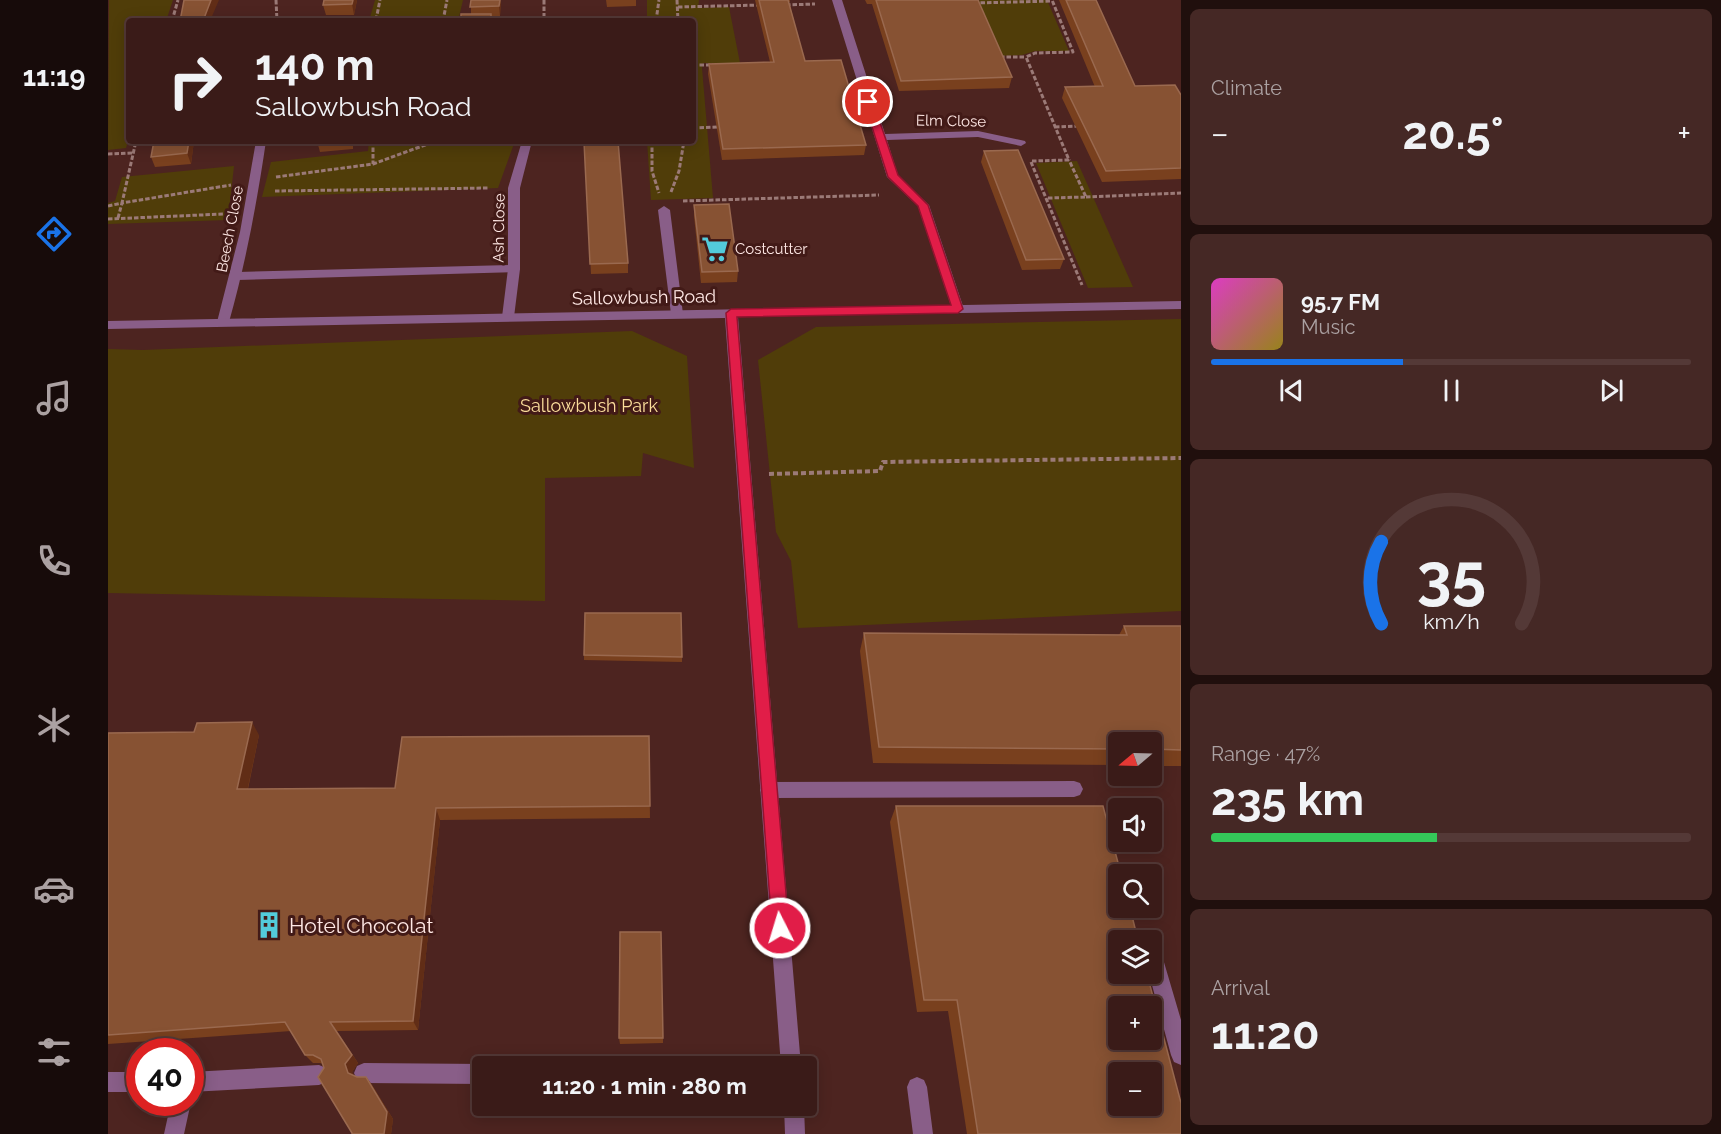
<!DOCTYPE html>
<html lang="en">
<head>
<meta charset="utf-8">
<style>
	:root { --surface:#3a1b18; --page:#452825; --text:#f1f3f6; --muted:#aba1a2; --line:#543937; --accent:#1a73e8 }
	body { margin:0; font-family:Raleway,sans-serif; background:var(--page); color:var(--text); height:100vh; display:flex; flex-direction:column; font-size:22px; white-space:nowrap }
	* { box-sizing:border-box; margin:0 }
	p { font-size:20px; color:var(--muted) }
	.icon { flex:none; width:33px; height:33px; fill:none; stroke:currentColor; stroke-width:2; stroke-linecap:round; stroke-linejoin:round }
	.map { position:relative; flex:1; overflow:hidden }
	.details { display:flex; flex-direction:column; gap:9px; padding:9px; background:#200f0d; width:540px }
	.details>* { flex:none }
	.top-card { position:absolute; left:18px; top:18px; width:570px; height:126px; border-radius:6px; box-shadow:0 3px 15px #0003,0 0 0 2px var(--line); background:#3a1b18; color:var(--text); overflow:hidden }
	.needle { width:39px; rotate:251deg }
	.fabs { position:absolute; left:1000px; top:732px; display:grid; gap:12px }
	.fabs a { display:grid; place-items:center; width:54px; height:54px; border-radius:6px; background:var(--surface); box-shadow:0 3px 15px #0003,0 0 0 2px var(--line); font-size:30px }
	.speed { position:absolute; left:18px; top:1038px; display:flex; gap:12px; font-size:30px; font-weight:700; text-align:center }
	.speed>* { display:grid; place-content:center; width:78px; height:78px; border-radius:50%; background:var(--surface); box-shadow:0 3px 15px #0003,0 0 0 2px var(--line); line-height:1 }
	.speed .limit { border:9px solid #d22; background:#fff; color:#111 }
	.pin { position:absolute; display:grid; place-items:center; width:51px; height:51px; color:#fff; margin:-26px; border:3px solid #fff; border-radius:50%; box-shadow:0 2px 6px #0007 }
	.me { position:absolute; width:66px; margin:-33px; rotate:355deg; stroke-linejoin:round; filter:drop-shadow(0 0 4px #0008) }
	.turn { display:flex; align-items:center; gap:21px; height:126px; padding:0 30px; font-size:27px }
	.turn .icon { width:78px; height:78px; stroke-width:2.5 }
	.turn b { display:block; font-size:42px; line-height:51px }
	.big { font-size:45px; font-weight:700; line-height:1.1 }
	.details .widget { flex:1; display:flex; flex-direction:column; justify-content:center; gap:9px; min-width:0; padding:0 21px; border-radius:9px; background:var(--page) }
	.details .dial { align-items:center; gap:0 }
	.dial svg { height:156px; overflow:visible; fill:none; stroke:var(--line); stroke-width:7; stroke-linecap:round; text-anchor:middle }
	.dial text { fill:var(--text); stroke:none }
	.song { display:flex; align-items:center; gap:18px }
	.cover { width:72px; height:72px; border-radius:9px; background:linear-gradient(135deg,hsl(310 70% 55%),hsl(50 70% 35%)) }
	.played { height:6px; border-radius:3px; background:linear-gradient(90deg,var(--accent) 40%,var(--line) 40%) }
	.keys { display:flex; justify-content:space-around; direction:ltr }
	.heat { display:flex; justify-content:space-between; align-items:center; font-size:33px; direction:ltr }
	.charge { height:9px; border-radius:4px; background:linear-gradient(90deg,#34c759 47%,var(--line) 0) }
	.trip { position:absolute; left:364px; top:1056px; width:345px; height:60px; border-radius:6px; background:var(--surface); box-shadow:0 3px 15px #0003,0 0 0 2px var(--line); font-weight:700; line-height:60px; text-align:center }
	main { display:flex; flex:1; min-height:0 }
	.tabs { display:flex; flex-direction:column; width:108px; justify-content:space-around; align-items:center; background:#170b0a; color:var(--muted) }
	.tabs .icon { width:42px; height:42px }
	.tabs .active { color:var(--accent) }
	.tabs b { font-size:27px; color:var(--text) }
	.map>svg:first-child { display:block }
	.green { fill:#503d09 }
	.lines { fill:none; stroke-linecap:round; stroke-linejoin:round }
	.path-far1 { stroke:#9b7a77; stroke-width:3; stroke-dasharray:4.5 2; stroke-linecap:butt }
	.path { stroke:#9b7a77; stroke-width:4; stroke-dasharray:5 3; stroke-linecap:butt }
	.service { fill:#895e88; fill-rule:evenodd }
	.minor { fill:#895e88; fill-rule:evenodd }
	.tertiary { fill:#895e88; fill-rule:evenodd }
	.wall { fill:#79401e }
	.shaded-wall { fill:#612d16 }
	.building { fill:#875233; stroke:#9a694f; stroke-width:1.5; fill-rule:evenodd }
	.route { fill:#e11d48; stroke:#92132f; stroke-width:1.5 }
	.labels { text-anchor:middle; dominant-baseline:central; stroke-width:6; stroke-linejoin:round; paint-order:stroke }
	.far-street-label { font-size:15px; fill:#ffe8e5; stroke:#421a17 }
	.far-poi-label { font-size:15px; fill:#ffe8e5; stroke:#421a17; text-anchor:start }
	.street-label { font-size:18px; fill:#ffe8e5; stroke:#421a17 }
	.park-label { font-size:18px; fill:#fbde9b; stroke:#421a17 }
	.near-poi-label { font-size:21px; fill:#ffe8e5; stroke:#421a17; text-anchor:start }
</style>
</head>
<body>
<main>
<nav class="tabs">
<b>11:19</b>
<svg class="icon active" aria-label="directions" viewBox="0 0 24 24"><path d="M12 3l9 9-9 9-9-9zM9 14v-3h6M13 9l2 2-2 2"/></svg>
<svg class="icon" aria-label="music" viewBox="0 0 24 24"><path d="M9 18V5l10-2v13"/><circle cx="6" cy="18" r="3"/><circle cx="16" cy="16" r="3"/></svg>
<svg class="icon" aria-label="phone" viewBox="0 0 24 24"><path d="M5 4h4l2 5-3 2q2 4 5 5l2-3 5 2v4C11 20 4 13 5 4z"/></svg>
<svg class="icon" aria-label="climate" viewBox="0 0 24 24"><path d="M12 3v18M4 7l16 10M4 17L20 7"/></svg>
<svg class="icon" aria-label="car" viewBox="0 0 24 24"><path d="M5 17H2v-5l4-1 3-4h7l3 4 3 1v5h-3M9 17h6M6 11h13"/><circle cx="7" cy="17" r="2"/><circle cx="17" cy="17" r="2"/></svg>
<svg class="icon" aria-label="filters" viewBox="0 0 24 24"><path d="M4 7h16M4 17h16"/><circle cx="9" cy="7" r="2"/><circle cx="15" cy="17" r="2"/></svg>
</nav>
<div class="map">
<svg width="1073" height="1134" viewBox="0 0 1073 1134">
	<rect width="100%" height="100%" fill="#4d2420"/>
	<path class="green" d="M1,0H65L58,21H21V138L18,148L0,150Z
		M267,0H355L350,21H261Z
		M539,0H591L590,8L621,7L632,63H595L594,68L605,198L543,200L539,141H585V21H539Z
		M872,0H939L961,51H927L914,55L889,56L868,4Z
		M261,141H407L390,188L154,197L163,162L260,151Z
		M969,161L1025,287L980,288L928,163Z
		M126,166L120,220L0,224V203L7,201L14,177Z
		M1073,319V611L690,628L683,561L668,532L650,360L708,327Z
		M524,331L579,356L586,468L535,453L533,476L437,478V601L0,593V349L35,350Z"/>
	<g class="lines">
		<path class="path-far1" d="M168,0L169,21
			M436,0V21
			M569,0L570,21
			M866,3L944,1
			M678,5L707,4
			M570,7L653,5
			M268,20L272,0
			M64,21L70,0
			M233,21H300
			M335,21L339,0
			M548,21L551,0
			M892,57H918
			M585,65H605
			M947,127L971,126
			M585,128L611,127
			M265,141V164
			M544,141V171L551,193
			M0,154L24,153
			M924,161L961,160L918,57L927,53L965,52L944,0
			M923,162L974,285
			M168,177L265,164L328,141
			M167,191L381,188
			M563,192L571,171L576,141
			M978,197L1073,193
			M940,198L978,197L961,160
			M575,201L771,195
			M0,206L14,203L28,141
			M10,218L14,203L123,185
			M0,219L116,214"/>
		<path class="path" d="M661,474L772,471L775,462L1073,458"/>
		<path class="service" d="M556,206L562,210L575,314L569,318L563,314L550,210Z
			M406,265L412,269L410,272L129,280L123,276L129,272Z
			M966,781L972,783L975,789L972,795L966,797L661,798L655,796L652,790L655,784L661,782Z
			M1044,943L1051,945L1053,952L1073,1020V1065L1066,1062L1063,1055L1041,974H1044Z
			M256,1063L375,1064L381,1066H375V1084L256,1083L249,1080L246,1073L249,1066Z
			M211,1065L218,1068L221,1075L218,1082L211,1085L82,1092V1072Z
			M0,1072H32V1092H0Z
			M809,1077L816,1080L819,1087L825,1134H805L799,1087L802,1080Z
			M82,1100L83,1102L76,1134H56L63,1102H82Z"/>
		<path class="minor" d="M724,0H734L777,134L870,131L917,141L918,143L913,146L870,137L779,140L790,176L821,205L856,309L854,312L850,313L844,309L810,206L779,177Z
			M148,141H158C149,202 138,262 121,322L115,326L109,322L132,232Z
			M414,141H424L412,188V269L406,317L400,321L394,317L400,269V188Z"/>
		<path class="tertiary" d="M1073,301V309L630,317L693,1066H673L617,318L0,329V321Z
			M676,1106H696L697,1134H677Z"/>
	</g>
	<path class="wall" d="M249,0L246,15H218L215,5Z
		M363,0H393L392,16L383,17L384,21H353L363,14Z
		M498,0H528V6L499,7Z
		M647,0H682V2H681L697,61L758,145L756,155L614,160L600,74L601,64L662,62Z
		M757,0H870L904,77L901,88L791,91L764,4H759Z
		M951,0H988L1027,86L1073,95V179L994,182L954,98L957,87H987Z
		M86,141L83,164L47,167L43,157Z
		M209,141H245V149L212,152Z
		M476,142L520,263V273L483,274Z
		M876,151L956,259L952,269L914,270L873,162Z
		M586,205L630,271L629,282L593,283L586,216Z
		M1016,626H1073V766H1044V742H1011V765L765,763L752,651L756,633L1011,635Z
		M476,655L574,657V662L476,660Z
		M0,733L151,735L140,789L287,788L541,736L542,818L332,820L310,1030L229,1031L250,1063L244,1072L245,1075L249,1077H258L264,1085L285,1119L283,1134H244L215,1064L212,1063H205L197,1055L183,1031L0,1044Z
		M788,806L1073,1134H859L840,1011L809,1012L782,822Z
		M511,1038H555V1043L512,1044Z"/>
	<path class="shaded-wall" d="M103,0H111L102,21H95Z
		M245,0H249L246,15L244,4Z
		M392,0H393L392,16L391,6Z
		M81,141H86L83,164L79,153Z
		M144,722L151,735L137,801L129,789Z
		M328,808L332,820L310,1030L305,1021Z
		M222,1022L250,1063L244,1072L247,1081L240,1073Z
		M258,1077L264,1085L285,1119L283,1134H276Z"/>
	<path class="building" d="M76,0H103L95,21H72Z
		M216,0H245L244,4L215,5Z
		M363,0H392L391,6L362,7Z
		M651,0H680L697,61L733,60L758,145L615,149L601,64L666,62Z
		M768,0H870L904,77L793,81Z
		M958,0H988L1027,86L1067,85L1073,95V168L998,171L957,87L995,86Z
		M353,14H383V21H353Z
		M46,141H81L79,153L43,157Z
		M510,141L520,263L482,264L476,142Z
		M910,150L956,259L918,260L876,151Z
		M621,204L630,271L594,272L586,205Z
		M477,613H573L574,657L476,655Z
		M1016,626H1073V750L1044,749V742H1011V749L771,747L756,633L1019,635Z
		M144,722L129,789L287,788L294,737L541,736L542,806L328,808L305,1021L222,1022L244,1055L237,1064L240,1073L249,1077H258L279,1112L276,1134H244V1133L210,1077L216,1068L213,1059L205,1055H197L177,1022L0,1035V733L86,732L89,723Z
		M788,806H995L1013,874H1011V908H1022L1030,940H1011V974H1039L1073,1103V1134H870L849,1000H816ZM1011,1006H1044V1040H1011ZM1011,1072H1044V1106H1011Z
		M512,932H553L555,1038H511Z"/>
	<path class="route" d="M757,100L765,102L790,175L820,205L855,309L850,313L629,317L681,928L678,934L672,937L666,934L664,928L618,313L623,309L843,305L810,206L780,177L756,102Z"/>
	<defs>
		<symbol id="supermarket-bare" viewBox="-9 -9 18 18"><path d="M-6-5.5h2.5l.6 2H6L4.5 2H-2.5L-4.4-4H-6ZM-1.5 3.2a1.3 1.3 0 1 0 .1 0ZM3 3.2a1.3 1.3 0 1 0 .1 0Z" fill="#53cbdb" stroke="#421a17" stroke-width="2.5" paint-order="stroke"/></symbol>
		<symbol id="building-bare" viewBox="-9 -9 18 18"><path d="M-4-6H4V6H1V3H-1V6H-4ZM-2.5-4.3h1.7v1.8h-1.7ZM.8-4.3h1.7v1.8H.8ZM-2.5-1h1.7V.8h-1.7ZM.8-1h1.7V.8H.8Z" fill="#53cbdb" stroke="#421a17" stroke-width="2.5" paint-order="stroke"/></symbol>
	</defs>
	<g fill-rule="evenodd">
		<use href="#supermarket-bare" x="588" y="230" width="38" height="38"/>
		<use href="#building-bare" x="142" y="906" width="38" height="38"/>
	</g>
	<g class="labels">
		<g class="far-street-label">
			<text transform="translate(843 121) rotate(1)">Elm Close</text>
			<text transform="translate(391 228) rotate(-89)">Ash Close</text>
			<text transform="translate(122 229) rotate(-79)">Beech Close</text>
		</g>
		<g class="far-poi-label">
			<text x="627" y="249">Costcutter</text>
		</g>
		<g class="street-label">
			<text transform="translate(536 297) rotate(-1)">Sallowbush Road</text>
		</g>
		<g class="park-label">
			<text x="481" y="405">Sallowbush Park</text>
		</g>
		<g class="near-poi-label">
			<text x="181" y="925">Hotel Chocolat</text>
		</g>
	</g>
</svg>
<div class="fabs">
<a><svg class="needle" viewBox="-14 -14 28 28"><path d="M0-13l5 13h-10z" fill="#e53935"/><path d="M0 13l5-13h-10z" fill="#aba1a2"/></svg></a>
<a><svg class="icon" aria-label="sound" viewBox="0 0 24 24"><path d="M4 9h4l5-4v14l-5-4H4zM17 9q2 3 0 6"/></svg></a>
<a><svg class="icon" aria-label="search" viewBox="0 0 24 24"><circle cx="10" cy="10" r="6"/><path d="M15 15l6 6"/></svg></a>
<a><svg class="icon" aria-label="layers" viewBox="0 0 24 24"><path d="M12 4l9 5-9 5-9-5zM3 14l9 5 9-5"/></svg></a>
<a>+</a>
<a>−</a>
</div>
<div class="speed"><div class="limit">40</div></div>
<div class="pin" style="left:760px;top:102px;background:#d93025"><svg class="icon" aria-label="arrive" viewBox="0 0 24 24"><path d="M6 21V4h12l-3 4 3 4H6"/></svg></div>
<svg class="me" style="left:672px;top:928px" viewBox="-20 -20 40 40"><circle r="17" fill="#e11d48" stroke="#fff" stroke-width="3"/><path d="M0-11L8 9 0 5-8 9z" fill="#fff"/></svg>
<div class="trip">11:20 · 1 min · 280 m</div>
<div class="top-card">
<div class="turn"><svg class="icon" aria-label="right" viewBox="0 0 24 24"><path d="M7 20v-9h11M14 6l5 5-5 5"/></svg><div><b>140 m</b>Sallowbush Road</div></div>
</div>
</div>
<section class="details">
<div class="widget"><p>Climate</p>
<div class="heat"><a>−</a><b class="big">20.5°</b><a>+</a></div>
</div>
<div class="widget">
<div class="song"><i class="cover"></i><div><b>95.7 FM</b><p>Music</p></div></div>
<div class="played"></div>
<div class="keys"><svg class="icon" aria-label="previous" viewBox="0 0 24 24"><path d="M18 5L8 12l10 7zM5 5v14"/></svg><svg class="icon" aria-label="pause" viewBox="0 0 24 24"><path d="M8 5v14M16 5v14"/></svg><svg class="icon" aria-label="next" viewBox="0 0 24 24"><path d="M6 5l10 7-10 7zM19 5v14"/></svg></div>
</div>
<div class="widget dial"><svg viewBox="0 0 100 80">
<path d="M14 69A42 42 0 1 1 86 69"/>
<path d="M14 69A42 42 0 0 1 14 27" stroke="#1a73e8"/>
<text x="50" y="56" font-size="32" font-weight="700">35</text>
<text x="50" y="72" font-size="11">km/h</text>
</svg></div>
<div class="widget"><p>Range · 47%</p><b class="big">235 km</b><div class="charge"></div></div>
<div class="widget"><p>Arrival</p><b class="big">11:20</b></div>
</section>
</main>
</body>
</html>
